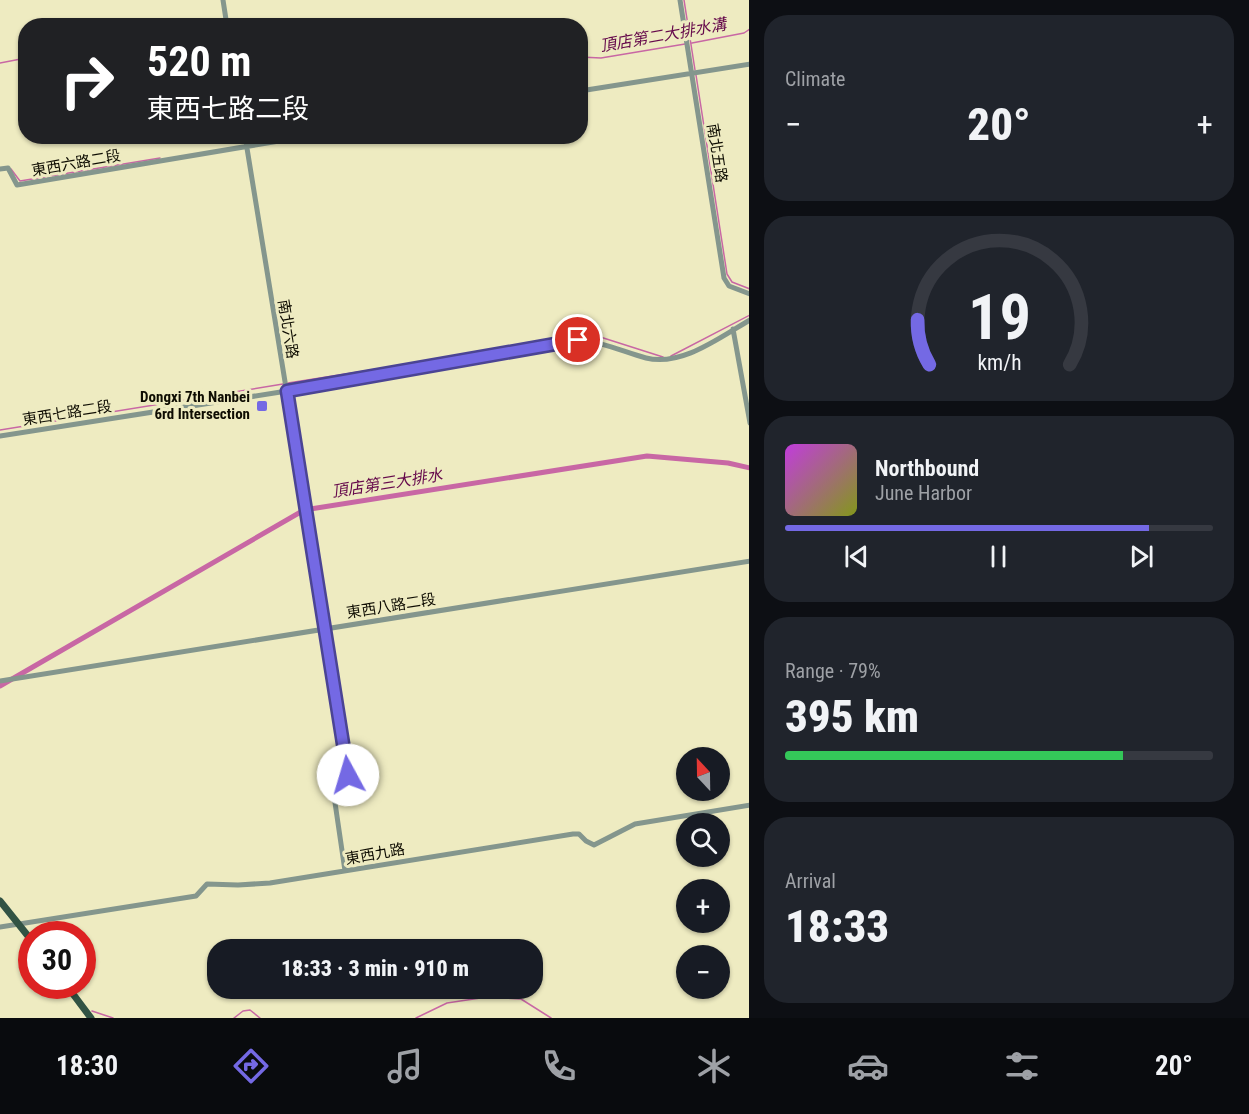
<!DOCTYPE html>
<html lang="en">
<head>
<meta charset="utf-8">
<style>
	:root { --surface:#171b24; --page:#20242c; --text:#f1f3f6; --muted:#9ea1a6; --line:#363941; --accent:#7469e4 }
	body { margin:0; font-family:"Roboto Condensed","Noto Sans TC",sans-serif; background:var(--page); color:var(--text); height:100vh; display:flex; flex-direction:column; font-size:22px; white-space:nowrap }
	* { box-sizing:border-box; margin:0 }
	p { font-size:20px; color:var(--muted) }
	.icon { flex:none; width:33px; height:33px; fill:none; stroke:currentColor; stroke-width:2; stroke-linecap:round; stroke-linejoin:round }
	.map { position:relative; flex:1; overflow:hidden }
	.side { display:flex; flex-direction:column; gap:15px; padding:15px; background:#0d0f14; width:500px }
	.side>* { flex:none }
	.hud { position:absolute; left:18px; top:18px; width:570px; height:126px; border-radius:24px; box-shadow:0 2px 4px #0004; background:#202124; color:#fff; overflow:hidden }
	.needle { width:39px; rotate:338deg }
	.fabs { position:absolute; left:676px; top:747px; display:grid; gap:12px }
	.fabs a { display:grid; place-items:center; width:54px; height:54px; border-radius:50%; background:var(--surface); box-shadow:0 2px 4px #0004; font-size:30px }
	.speed { position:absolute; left:18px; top:921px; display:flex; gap:12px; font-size:30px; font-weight:700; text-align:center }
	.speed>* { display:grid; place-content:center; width:78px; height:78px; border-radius:50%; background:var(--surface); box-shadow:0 2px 4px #0004; line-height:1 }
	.speed .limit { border:9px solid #d22; background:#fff; color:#111 }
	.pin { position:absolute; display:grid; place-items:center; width:51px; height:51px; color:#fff; margin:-26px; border:3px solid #fff; border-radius:50%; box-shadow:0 2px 6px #0007 }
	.me { position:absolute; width:66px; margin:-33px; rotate:354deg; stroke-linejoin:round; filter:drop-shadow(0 0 4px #0008) }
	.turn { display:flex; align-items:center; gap:21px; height:126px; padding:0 30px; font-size:27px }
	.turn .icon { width:78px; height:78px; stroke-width:2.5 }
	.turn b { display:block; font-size:42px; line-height:51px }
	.big { font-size:45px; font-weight:800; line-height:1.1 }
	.side .widget { flex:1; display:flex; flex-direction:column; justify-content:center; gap:9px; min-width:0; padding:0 21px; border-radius:24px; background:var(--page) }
	.side .dial { align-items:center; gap:0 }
	.dial svg { height:156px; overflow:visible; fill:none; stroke:var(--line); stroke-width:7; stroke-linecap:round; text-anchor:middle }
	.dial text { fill:var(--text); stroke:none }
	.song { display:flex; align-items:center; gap:18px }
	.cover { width:72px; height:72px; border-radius:9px; background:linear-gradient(135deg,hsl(290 70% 55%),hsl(70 70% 35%)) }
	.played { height:6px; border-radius:3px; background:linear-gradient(90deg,var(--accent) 85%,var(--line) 85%) }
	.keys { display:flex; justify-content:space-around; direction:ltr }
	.heat { display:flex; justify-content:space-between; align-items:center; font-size:33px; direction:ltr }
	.charge { height:9px; border-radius:4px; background:linear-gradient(90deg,#34c759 79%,var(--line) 0) }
	.trip { position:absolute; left:207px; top:939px; width:336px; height:60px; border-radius:24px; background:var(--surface); box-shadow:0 2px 4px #0004; font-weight:800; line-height:60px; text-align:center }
	.tab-bar { display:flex; height:96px; justify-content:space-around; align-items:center; background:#090b0e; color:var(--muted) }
	.tab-bar .icon { width:42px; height:42px }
	.tab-bar .selected { color:var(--accent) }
	.tab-bar b { font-size:27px; color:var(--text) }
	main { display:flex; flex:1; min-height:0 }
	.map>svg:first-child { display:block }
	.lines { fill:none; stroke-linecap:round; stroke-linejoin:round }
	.stream { stroke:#c867a4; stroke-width:1.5 }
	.canal { stroke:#c867a4; stroke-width:5 }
	.minor { stroke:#84968d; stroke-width:5 }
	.major { stroke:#325344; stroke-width:7 }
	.route-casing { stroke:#4b4494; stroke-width:15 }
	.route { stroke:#7469e4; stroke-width:10 }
	.poi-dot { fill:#7469e4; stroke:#eeebc1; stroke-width:2 }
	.labels { text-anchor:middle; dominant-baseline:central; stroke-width:6; stroke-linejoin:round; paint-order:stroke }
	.street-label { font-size:15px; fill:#0e0c02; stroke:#eeebc1 }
	.poi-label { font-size:15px; font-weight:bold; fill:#0e0c02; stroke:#eeebc1; text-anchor:end }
	.water-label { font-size:16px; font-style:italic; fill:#65094b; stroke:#eeebc1 }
</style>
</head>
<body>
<main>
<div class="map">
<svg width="750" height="1018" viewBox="0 0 750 1018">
	<rect width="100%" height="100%" fill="#eeebc1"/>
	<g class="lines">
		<path class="stream" d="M684,0L695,70
			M229,19L230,26
			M692,43L744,33L750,29
			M580,57L601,58L685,44
			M0,63L26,58
			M696,75L727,274L732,282L750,289
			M11,169L20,181L160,158
			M671,356L750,315
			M288,383L594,335L663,357
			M0,430L283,384
			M92,1011L113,1018
			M234,1018L243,1011L250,1010L260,1018
			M416,1018L447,1003L487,997L521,999L551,1018"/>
		<path class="canal" d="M0,686L304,510L647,456L728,463L750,468"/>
		<path class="minor" d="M223,0L227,26
			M680,0L724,278L729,286L750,294
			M580,91L750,64
			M245,136L345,750L348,783L333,789L345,871
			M0,169L8,168L17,185L309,136
			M733,329L750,423
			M0,436L287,391L578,341C602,341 623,352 646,358C682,367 720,337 750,320
			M0,681L750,561
			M0,927L196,896L207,884L238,885L270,883L573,834H579L586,841L594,845L635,824L750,805"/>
		<path class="major" d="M0,901L32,941
			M67,986L91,1018"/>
	</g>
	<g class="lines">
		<defs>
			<path id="route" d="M348,775L287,391L578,340"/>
		</defs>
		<use href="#route" class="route-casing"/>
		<use href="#route" class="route"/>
	</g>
	<rect class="poi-dot" x="256" y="400" width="12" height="12" rx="3"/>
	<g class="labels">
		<g class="street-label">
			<text transform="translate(717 153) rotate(81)">南北五路</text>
			<text transform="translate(76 163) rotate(-10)">東西六路二段</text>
			<text transform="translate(288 329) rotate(81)">南北六路</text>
			<text transform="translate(67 413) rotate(-9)">東西七路二段</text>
			<text transform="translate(391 606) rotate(-9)">東西八路二段</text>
			<text transform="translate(375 854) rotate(-10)">東西九路</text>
		</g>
		<g class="poi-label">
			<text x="250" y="397">Dongxi 7th Nanbei<tspan x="250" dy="17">6rd Intersection</tspan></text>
		</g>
		<g class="water-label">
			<text transform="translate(663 35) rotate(-10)">頂店第二大排水溝</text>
			<text transform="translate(387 483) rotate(-9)">頂店第三大排水</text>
		</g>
	</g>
</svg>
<div class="fabs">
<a><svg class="needle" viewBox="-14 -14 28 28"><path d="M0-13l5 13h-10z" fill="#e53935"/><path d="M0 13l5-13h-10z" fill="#9ea1a6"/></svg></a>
<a><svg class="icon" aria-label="search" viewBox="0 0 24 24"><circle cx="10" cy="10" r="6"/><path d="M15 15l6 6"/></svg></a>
<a>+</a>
<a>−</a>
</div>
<div class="speed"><div class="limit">30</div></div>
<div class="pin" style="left:578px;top:340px;background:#d93025"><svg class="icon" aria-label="arrive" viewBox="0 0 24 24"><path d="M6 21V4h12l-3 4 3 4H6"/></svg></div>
<svg class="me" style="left:348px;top:775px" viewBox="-20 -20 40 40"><circle r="19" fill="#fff"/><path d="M0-13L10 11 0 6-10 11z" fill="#7469e4"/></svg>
<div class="trip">18:33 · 3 min · 910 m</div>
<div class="hud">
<div class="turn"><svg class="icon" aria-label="right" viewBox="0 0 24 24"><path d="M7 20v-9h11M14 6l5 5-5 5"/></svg><div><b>520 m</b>東西七路二段</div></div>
</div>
</div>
<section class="side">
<div class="widget"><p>Climate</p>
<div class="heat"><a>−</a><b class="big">20°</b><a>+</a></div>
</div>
<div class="widget dial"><svg viewBox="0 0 100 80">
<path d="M14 69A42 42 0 1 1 86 69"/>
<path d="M14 69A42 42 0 0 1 8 46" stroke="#7469e4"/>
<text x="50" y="56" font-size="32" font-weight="700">19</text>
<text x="50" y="72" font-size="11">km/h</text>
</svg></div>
<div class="widget">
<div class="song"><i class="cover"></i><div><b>Northbound</b><p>June Harbor</p></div></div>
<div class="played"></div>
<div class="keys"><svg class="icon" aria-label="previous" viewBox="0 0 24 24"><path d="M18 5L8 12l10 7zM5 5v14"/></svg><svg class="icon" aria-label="pause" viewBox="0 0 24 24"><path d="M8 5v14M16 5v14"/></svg><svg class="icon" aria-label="next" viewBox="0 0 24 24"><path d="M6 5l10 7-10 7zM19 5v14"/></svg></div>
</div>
<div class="widget"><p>Range · 79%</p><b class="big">395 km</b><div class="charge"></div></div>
<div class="widget"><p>Arrival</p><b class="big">18:33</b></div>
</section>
</main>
<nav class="tab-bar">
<b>18:30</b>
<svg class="icon selected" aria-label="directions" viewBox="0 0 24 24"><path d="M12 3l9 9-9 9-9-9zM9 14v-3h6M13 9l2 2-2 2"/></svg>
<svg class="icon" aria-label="music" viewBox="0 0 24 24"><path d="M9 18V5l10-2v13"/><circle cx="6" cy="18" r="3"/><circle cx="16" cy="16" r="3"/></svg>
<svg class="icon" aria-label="phone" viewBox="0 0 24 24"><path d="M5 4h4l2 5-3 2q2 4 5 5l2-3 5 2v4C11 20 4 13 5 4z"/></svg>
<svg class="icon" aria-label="climate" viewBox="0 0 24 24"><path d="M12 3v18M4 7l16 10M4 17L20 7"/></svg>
<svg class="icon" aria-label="car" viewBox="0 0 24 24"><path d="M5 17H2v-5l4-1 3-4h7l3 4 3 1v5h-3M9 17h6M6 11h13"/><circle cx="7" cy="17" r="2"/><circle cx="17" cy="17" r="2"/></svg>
<svg class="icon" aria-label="filters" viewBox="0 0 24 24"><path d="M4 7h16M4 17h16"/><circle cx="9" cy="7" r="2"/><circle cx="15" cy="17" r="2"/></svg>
<b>20°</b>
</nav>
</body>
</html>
